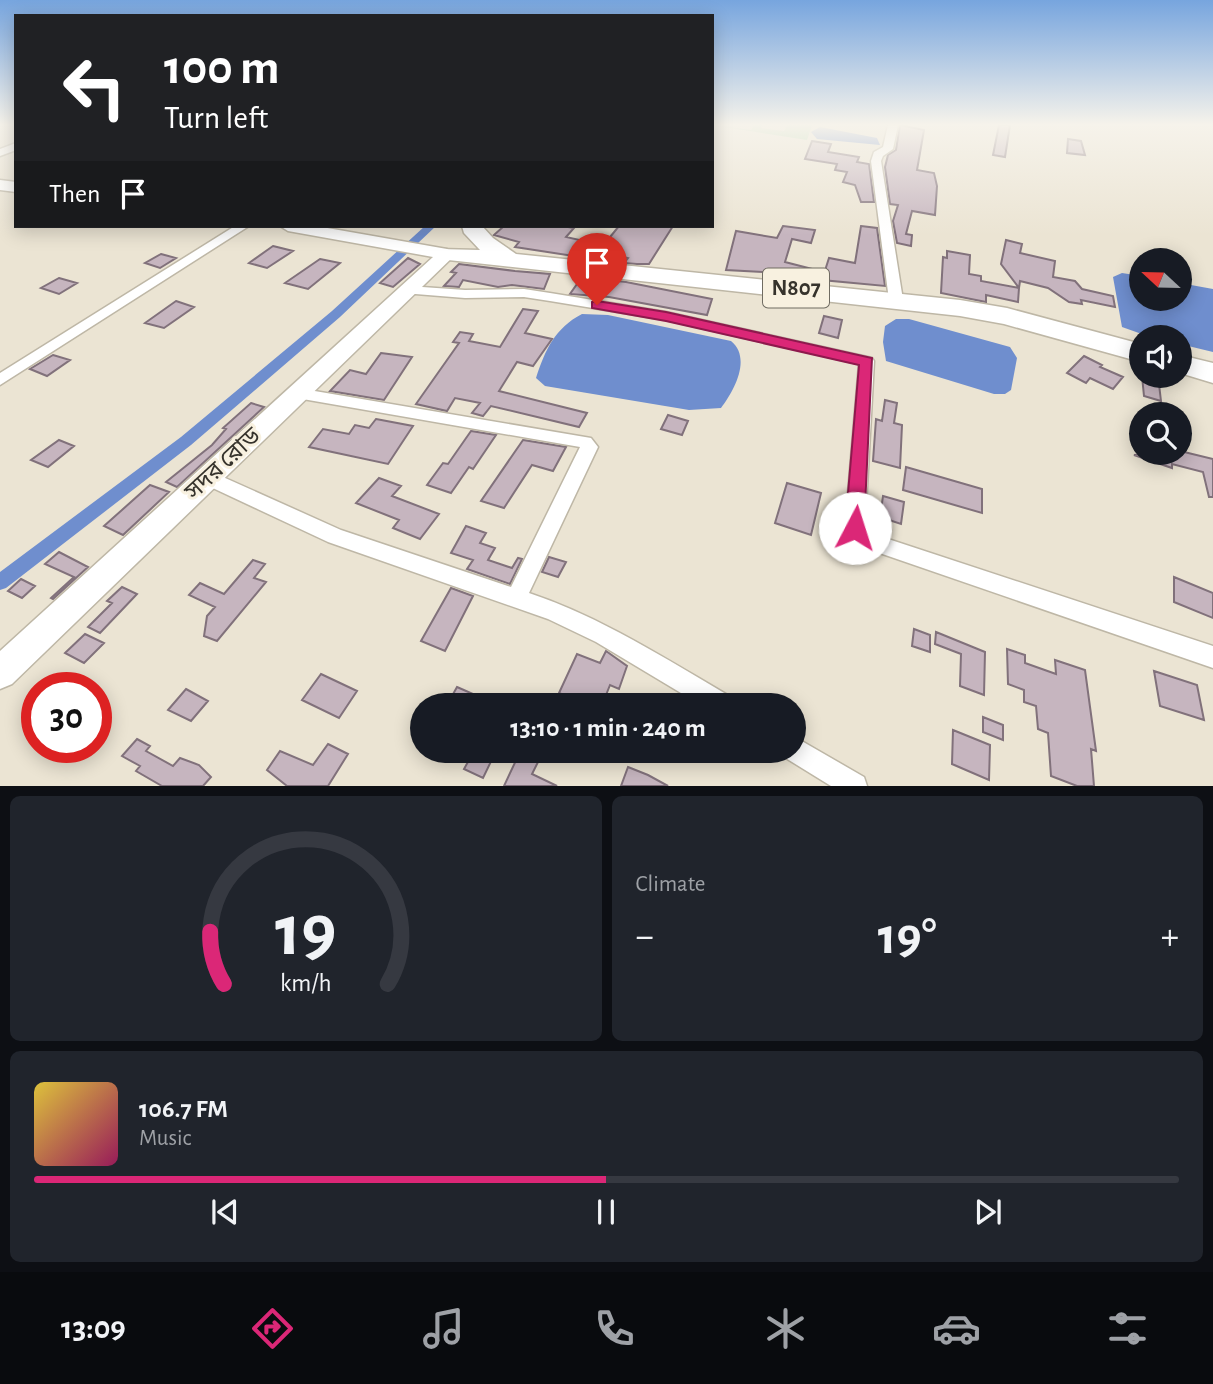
<!DOCTYPE html>
<html lang="en">
<head>
<meta charset="utf-8">
<style>
	:root { --surface:#171b24; --page:#20242c; --text:#f1f3f6; --muted:#9ea1a6; --line:#363941; --accent:#db2777 }
	body { margin:0; font-family:"Alegreya Sans","Noto Sans Bengali",sans-serif; background:var(--page); color:var(--text); height:100vh; display:flex; flex-direction:column; font-size:26px; white-space:nowrap }
	* { box-sizing:border-box; margin:0 }
	p { font-size:23px; color:var(--muted) }
	.icon { flex:none; width:38px; height:38px; fill:none; stroke:currentColor; stroke-width:2; stroke-linecap:round; stroke-linejoin:round }
	.map { position:relative; height:786px; overflow:hidden }
	.sheet { display:flex; flex-direction:column; gap:10px; padding:10px; background:#0d0f14; flex:1 }
	.sheet>* { flex:none }
	.hud { position:absolute; left:14px; top:14px; width:700px; height:214px; border-radius:0px; box-shadow:0 4px 18px #0003; background:#202124; color:#fff; overflow:hidden }
	.needle { width:46px; rotate:292deg }
	.buttons { position:absolute; left:1129px; top:248px; display:grid; gap:14px }
	.buttons a { display:grid; place-items:center; width:63px; height:63px; border-radius:50%; background:var(--surface); box-shadow:0 4px 18px #0003; font-size:35px }
	.speed { position:absolute; left:21px; top:672px; display:flex; gap:14px; font-size:35px; font-weight:700; text-align:center }
	.speed>* { display:grid; place-content:center; width:91px; height:91px; border-radius:50%; background:var(--surface); box-shadow:0 4px 18px #0003; line-height:1 }
	.speed .limit { border:10px solid #d22; background:#fff; color:#111 }
	.pin { position:absolute; display:grid; place-items:center; width:60px; height:60px; color:#fff; margin:-72px -30px; border-radius:50% 50% 50% 0; rotate:-45deg; box-shadow:0 0 7px #0007 }
	.pin .icon { rotate:45deg }
	.me { position:absolute; width:77px; margin:-38px; rotate:5deg; stroke-linejoin:round; filter:drop-shadow(0 0 5px #0008) }
	.turn { display:flex; align-items:center; gap:24px; height:147px; padding:0 35px; font-size:32px }
	.turn .icon { width:91px; height:91px; stroke-width:2.5 }
	.turn b { display:block; font-size:49px; line-height:60px }
	.then { display:flex; align-items:center; height:66px; padding:0 35px; background:#0003; gap:14px; font-size:26px }
	.big { font-size:52px; font-weight:700; line-height:1.1 }
	.sheet .widget { flex:1; display:flex; flex-direction:column; justify-content:center; gap:10px; min-width:0; padding:0 24px; border-radius:10px; background:var(--page) }
	.sheet .dial { align-items:center; gap:0 }
	.dial svg { height:182px; overflow:visible; fill:none; stroke:var(--line); stroke-width:7; stroke-linecap:round; text-anchor:middle }
	.dial text { fill:var(--text); stroke:none }
	.song { display:flex; align-items:center; gap:21px }
	.cover { width:84px; height:84px; border-radius:10px; background:linear-gradient(135deg,hsl(50 70% 55%),hsl(330 70% 35%)) }
	.played { height:7px; border-radius:4px; background:linear-gradient(90deg,var(--accent) 50%,var(--line) 50%) }
	.keys { display:flex; justify-content:space-around; direction:ltr }
	.heat { display:flex; justify-content:space-between; align-items:center; font-size:38px; direction:ltr }
	.sheet .tiles { flex:1; display:grid; gap:10px; grid-template-columns:1fr 1fr }
	.widget:last-child { grid-column:span 2 }
	.trip { position:absolute; left:410px; top:693px; width:396px; height:70px; border-radius:35px; background:var(--surface); box-shadow:0 4px 18px #0003; font-weight:700; line-height:70px; text-align:center }
	.dock { display:flex; height:112px; justify-content:space-around; align-items:center; background:#090b0e; color:var(--muted) }
	.dock .icon { width:49px; height:49px }
	.dock .active { color:var(--accent) }
	.dock b { font-size:32px; color:var(--text) }
	.map>svg:first-child { display:block }
	.green { fill:#aed8b1 }
	.water { fill:#6f8ece }
	.lines { fill:none; stroke-linecap:round; stroke-linejoin:round }
	.canal { fill:#6f8ece; fill-rule:evenodd }
	.building { fill:#c6b5bf; stroke:#81717b; stroke-width:2 }
	.street-casing { stroke:#beb7a6; stroke-width:3 }
	.secondary-casing { stroke:#beb7a6; stroke-width:3 }
	.highway-casing { stroke:#beb7a6; stroke-width:3 }
	.street { fill:#fff; fill-rule:evenodd }
	.secondary { fill:#fff; fill-rule:evenodd }
	.highway { fill:#fff; fill-rule:evenodd }
	.route { fill:#db2777; stroke:#8e194d; stroke-width:2 }
	.labels { text-anchor:middle; dominant-baseline:central; stroke-width:6; stroke-linejoin:round; paint-order:stroke }
	.shield { fill:#f8f1e0; stroke:#706c62; stroke-width:2 }
	.shield-label { font-size:23px; font-weight:bold; fill:#36332c }
	.street-label { font-size:24px; fill:#36332c; stroke:#f8f1e0 }
</style>
</head>
<body>
<div class="map">
<svg width="1213" height="786" viewBox="0 0 1213 786">
	<rect width="100%" height="100%" fill="#ebe4d3"/>
	<path class="green" d="M712,125L751,130L754,125H762L761,128L784,131L787,126L784,125H812L807,140Z"/>
	<path class="water" d="M820,127L877,138L880,145L817,139L811,132Z
		M1122,273L1141,276V299H1180V283L1213,289V352L1180,344V338H1153L1122,327L1113,277Z
		M582,314L608,315L731,341C752,358 734,391 721,408L689,410L545,386L536,378C545,350 555,328 582,314Z
		M896,319H909L1010,347L1017,358L1011,390L1005,394H994L886,361L883,342L885,326Z"/>
	<g class="lines">
		<path class="canal" d="M425,226H436L340,317L191,445L6,588L0,590V572L181,437L332,311Z"/>
	</g>
	<path class="building" d="M900,125L924,130L917,170L934,173L937,186L935,215L912,211L906,234L912,235L911,246L897,243L893,221L898,205L890,204L885,167L888,155L896,150Z
		M999,125H1010L1005,157L993,155Z
		M1068,139L1081,141L1085,155L1067,153Z
		M812,141L831,144L828,152L859,157L857,162L869,164L874,202H861L855,185L843,182L847,172L835,170L837,164L805,159Z
		M504,226H562L574,228L566,237L597,244L606,242L619,226H673L649,264H637L624,263L628,258L599,251L593,259L515,247L519,242L494,235Z
		M783,226L815,230L811,243L792,239L785,262L820,271L817,282L763,272L726,270L736,231L777,238Z
		M861,226L877,228L885,286L822,280L829,258L855,263Z
		M1006,240L1022,244L1020,253L1055,261L1053,277L1075,281L1082,289L1113,296L1115,307L1081,300L1082,304L1069,302L1048,288L1020,281L1019,288L1001,264Z
		M273,246L293,251L267,268L249,263Z
		M947,251L970,255L969,274L981,276V281L1019,288L1018,302L986,295V302L941,293L943,257L947,258Z
		M161,254L176,258L160,268L145,263Z
		M408,258L420,264L393,287L380,283Z
		M320,259L340,263L308,289L285,283Z
		M459,264L515,271L550,274L544,289L512,285L498,287L463,280L459,287L444,286L456,273L451,272Z
		M582,277L626,282L712,299L707,315L609,297L570,294Z
		M59,278L77,283L59,294L41,288Z
		M176,301L194,307L164,328L145,323Z
		M523,309L538,311L525,333L552,339L533,366L517,362L499,391L587,413L579,427L491,406L483,416L472,413L480,403L455,398L447,411L416,404L459,343L453,342L460,332L473,334L469,341L500,347Z
		M824,316L842,320L838,338L819,333Z
		M381,353L412,357L384,400L330,391L350,370L366,374Z
		M53,355L70,360L47,376L30,369Z
		M1084,356L1102,365L1100,367L1123,377L1113,389L1090,378L1086,383L1067,373Z
		M1142,376H1158L1161,401L1144,396Z
		M885,400L897,403L894,423L902,425L900,468L873,461L876,419L882,421Z
		M251,403L264,407L177,487L166,482L212,445L226,429L223,428Z
		M668,415L688,421L682,435L661,429Z
		M376,419L413,426L388,464L309,447L323,429L349,434L355,425L369,428Z
		M471,431L496,435L473,469L469,467L451,493L427,485L443,463L448,464Z
		M59,440L74,446L48,467L31,460Z
		M523,440L566,447L553,471L532,465L504,508L481,501Z
		M1180,451L1213,459V497H1209L1203,472L1172,464V468L1134,455Z
		M906,467L982,489V513L903,490Z
		M379,478L401,486L392,496L439,514L420,539L393,528L399,520L356,503Z
		M787,483L821,493L811,535L775,523Z
		M150,485L169,492L123,535L104,526Z
		M883,496L904,502L901,524L880,517Z
		M466,526L486,533L480,543L495,548L488,560L512,568L518,558L522,559L510,584L467,569L473,560L451,553Z
		M59,552L88,567L53,599L51,598L74,577L45,564Z
		M549,557L566,562L558,577L542,572Z
		M253,560L265,564L254,578L266,582L217,641L204,636L207,616L215,607L189,595L200,583L224,594Z
		M1174,577L1213,593V618L1174,602Z
		M21,579L35,586L22,598L8,591Z
		M122,587L137,594L100,633L88,627L112,603L107,601Z
		M451,588L473,596L445,651L421,641Z
		M914,629L930,635V652L912,646Z
		M936,632L985,652L984,695L960,686L961,654L935,644Z
		M85,634L104,643L84,663L65,653Z
		M1007,649L1025,655V663L1056,674L1055,660L1085,670L1096,751L1091,749L1094,786H1077L1051,776L1048,733L1038,729L1036,706L1024,702V690L1008,684Z
		M606,651L627,666L619,689L610,685L602,705H588L559,693L577,654L600,663Z
		M1154,671L1197,685L1204,720L1160,706Z
		M321,674L357,691L339,718L302,700Z
		M457,687L473,694L467,705H447Z
		M186,689L208,701L191,721L168,710Z
		M983,717L1003,725V740L983,732Z
		M953,730L990,745L989,780L952,764Z
		M137,739L150,746L146,751L173,766L180,758L199,765L211,777L203,786H162L136,771L140,766L122,756Z
		M328,744L348,754L328,786H287L267,770L280,751L313,765Z
		M474,751H496L483,778L464,769Z
		M519,754L538,762L532,774L557,786H504Z
		M628,767L648,775L668,786H621Z"/>
	<g class="lines">
		<defs>
			<path id="street" d="M888,125H898L893,149L883,156L881,161L903,300L896,304L889,300L871,161L874,152L883,147Z
				M16,143V150L0,156V149Z
				M235,226H249L0,385V373Z
				M408,286L465,290L524,289L550,293L666,312L872,358L874,361L865,525L879,536L1213,646V668L865,548L848,534L845,528L859,364L666,320L550,301L524,297L465,298L403,293L401,290Z
				M297,388L591,438L598,447L529,593C601,617 666,659 731,697L735,705H701L596,642L548,619L328,542L202,483L199,478L202,473L208,471L214,473L341,530L511,587L580,447L291,397L289,393Z
				M793,736L864,777L867,786H831L784,757L782,751H793Z"/>
			<path id="secondary" d="M0,180L16,182V192L0,190Z
				M280,226H316L447,249L456,254L12,684L0,689V651L433,257L288,231Z"/>
			<path id="highway" d="M462,226H482L493,238L516,254L960,300L1007,308L1141,344V362L1004,324L960,316L439,259L435,254L439,249L480,250L464,233Z
				M1180,355L1213,363V383L1180,373Z"/>
		</defs>
		<use href="#street" class="street-casing"/>
		<use href="#secondary" class="secondary-casing"/>
		<use href="#highway" class="highway-casing"/>
		<use href="#street" class="street"/>
		<use href="#secondary" class="secondary"/>
		<use href="#highway" class="highway"/>
	</g>
	<linearGradient id="sky" x2="0" y2="1"><stop stop-color="#77a5de"/><stop offset="0.53" stop-color="#f6f3eb"/><stop offset="1" stop-color="#f6f3eb" stop-opacity="0"/></linearGradient>
	<rect width="1213" height="235" fill="url(#sky)"/>
	<path class="route" d="M597,301L666,312L872,358L864,528L862,534H848L845,528L859,365L666,321L592,308V302Z"/>
	<g class="labels">
		<rect class="shield" x="763" y="268.5" width="66" height="39" rx="5"/>
		<g class="shield-label">
			<text x="796" y="288">N807</text>
		</g>
		<g class="street-label">
			<text transform="translate(223 464) rotate(-43)">সদর রোড</text>
		</g>
	</g>
</svg>
<div class="buttons">
<a><svg class="needle" viewBox="-14 -14 28 28"><path d="M0-13l5 13h-10z" fill="#e53935"/><path d="M0 13l5-13h-10z" fill="#9ea1a6"/></svg></a>
<a><svg class="icon" aria-label="sound" viewBox="0 0 24 24"><path d="M4 9h4l5-4v14l-5-4H4zM17 9q2 3 0 6"/></svg></a>
<a><svg class="icon" aria-label="search" viewBox="0 0 24 24"><circle cx="10" cy="10" r="6"/><path d="M15 15l6 6"/></svg></a>
</div>
<div class="speed"><div class="limit">30</div></div>
<div class="pin" style="left:597px;top:305px;background:#d93025"><svg class="icon" aria-label="arrive" viewBox="0 0 24 24"><path d="M6 21V4h12l-3 4 3 4H6"/></svg></div>
<svg class="me" style="left:855px;top:528px" viewBox="-20 -20 40 40"><circle r="19" fill="#fff"/><path d="M0-13L10 11 0 6-10 11z" fill="#db2777"/></svg>
<div class="trip">13:10 · 1 min · 240 m</div>
<div class="hud">
<div class="turn"><svg class="icon" aria-label="left" viewBox="0 0 24 24"><path d="M17 20v-9H6M10 6l-5 5 5 5"/></svg><div><b>100 m</b>Turn left</div></div>
<div class="then">Then<svg class="icon" aria-label="arrive" viewBox="0 0 24 24"><path d="M6 21V4h12l-3 4 3 4H6"/></svg></div>
</div>
</div>
<section class="sheet">
<div class="tiles">
<div class="widget dial"><svg viewBox="0 0 100 80">
<path d="M14 69A42 42 0 1 1 86 69"/>
<path d="M14 69A42 42 0 0 1 8 46" stroke="#db2777"/>
<text x="50" y="56" font-size="32" font-weight="700">19</text>
<text x="50" y="72" font-size="11">km/h</text>
</svg></div>
<div class="widget"><p>Climate</p>
<div class="heat"><a>−</a><b class="big">19°</b><a>+</a></div>
</div>
<div class="widget">
<div class="song"><i class="cover"></i><div><b>106.7 FM</b><p>Music</p></div></div>
<div class="played"></div>
<div class="keys"><svg class="icon" aria-label="previous" viewBox="0 0 24 24"><path d="M18 5L8 12l10 7zM5 5v14"/></svg><svg class="icon" aria-label="pause" viewBox="0 0 24 24"><path d="M8 5v14M16 5v14"/></svg><svg class="icon" aria-label="next" viewBox="0 0 24 24"><path d="M6 5l10 7-10 7zM19 5v14"/></svg></div>
</div>
</div>
</section>
<nav class="dock">
<b>13:09</b>
<svg class="icon active" aria-label="directions" viewBox="0 0 24 24"><path d="M12 3l9 9-9 9-9-9zM9 14v-3h6M13 9l2 2-2 2"/></svg>
<svg class="icon" aria-label="music" viewBox="0 0 24 24"><path d="M9 18V5l10-2v13"/><circle cx="6" cy="18" r="3"/><circle cx="16" cy="16" r="3"/></svg>
<svg class="icon" aria-label="phone" viewBox="0 0 24 24"><path d="M5 4h4l2 5-3 2q2 4 5 5l2-3 5 2v4C11 20 4 13 5 4z"/></svg>
<svg class="icon" aria-label="climate" viewBox="0 0 24 24"><path d="M12 3v18M4 7l16 10M4 17L20 7"/></svg>
<svg class="icon" aria-label="car" viewBox="0 0 24 24"><path d="M5 17H2v-5l4-1 3-4h7l3 4 3 1v5h-3M9 17h6M6 11h13"/><circle cx="7" cy="17" r="2"/><circle cx="17" cy="17" r="2"/></svg>
<svg class="icon" aria-label="filters" viewBox="0 0 24 24"><path d="M4 7h16M4 17h16"/><circle cx="9" cy="7" r="2"/><circle cx="15" cy="17" r="2"/></svg>
</nav>
</body>
</html>
